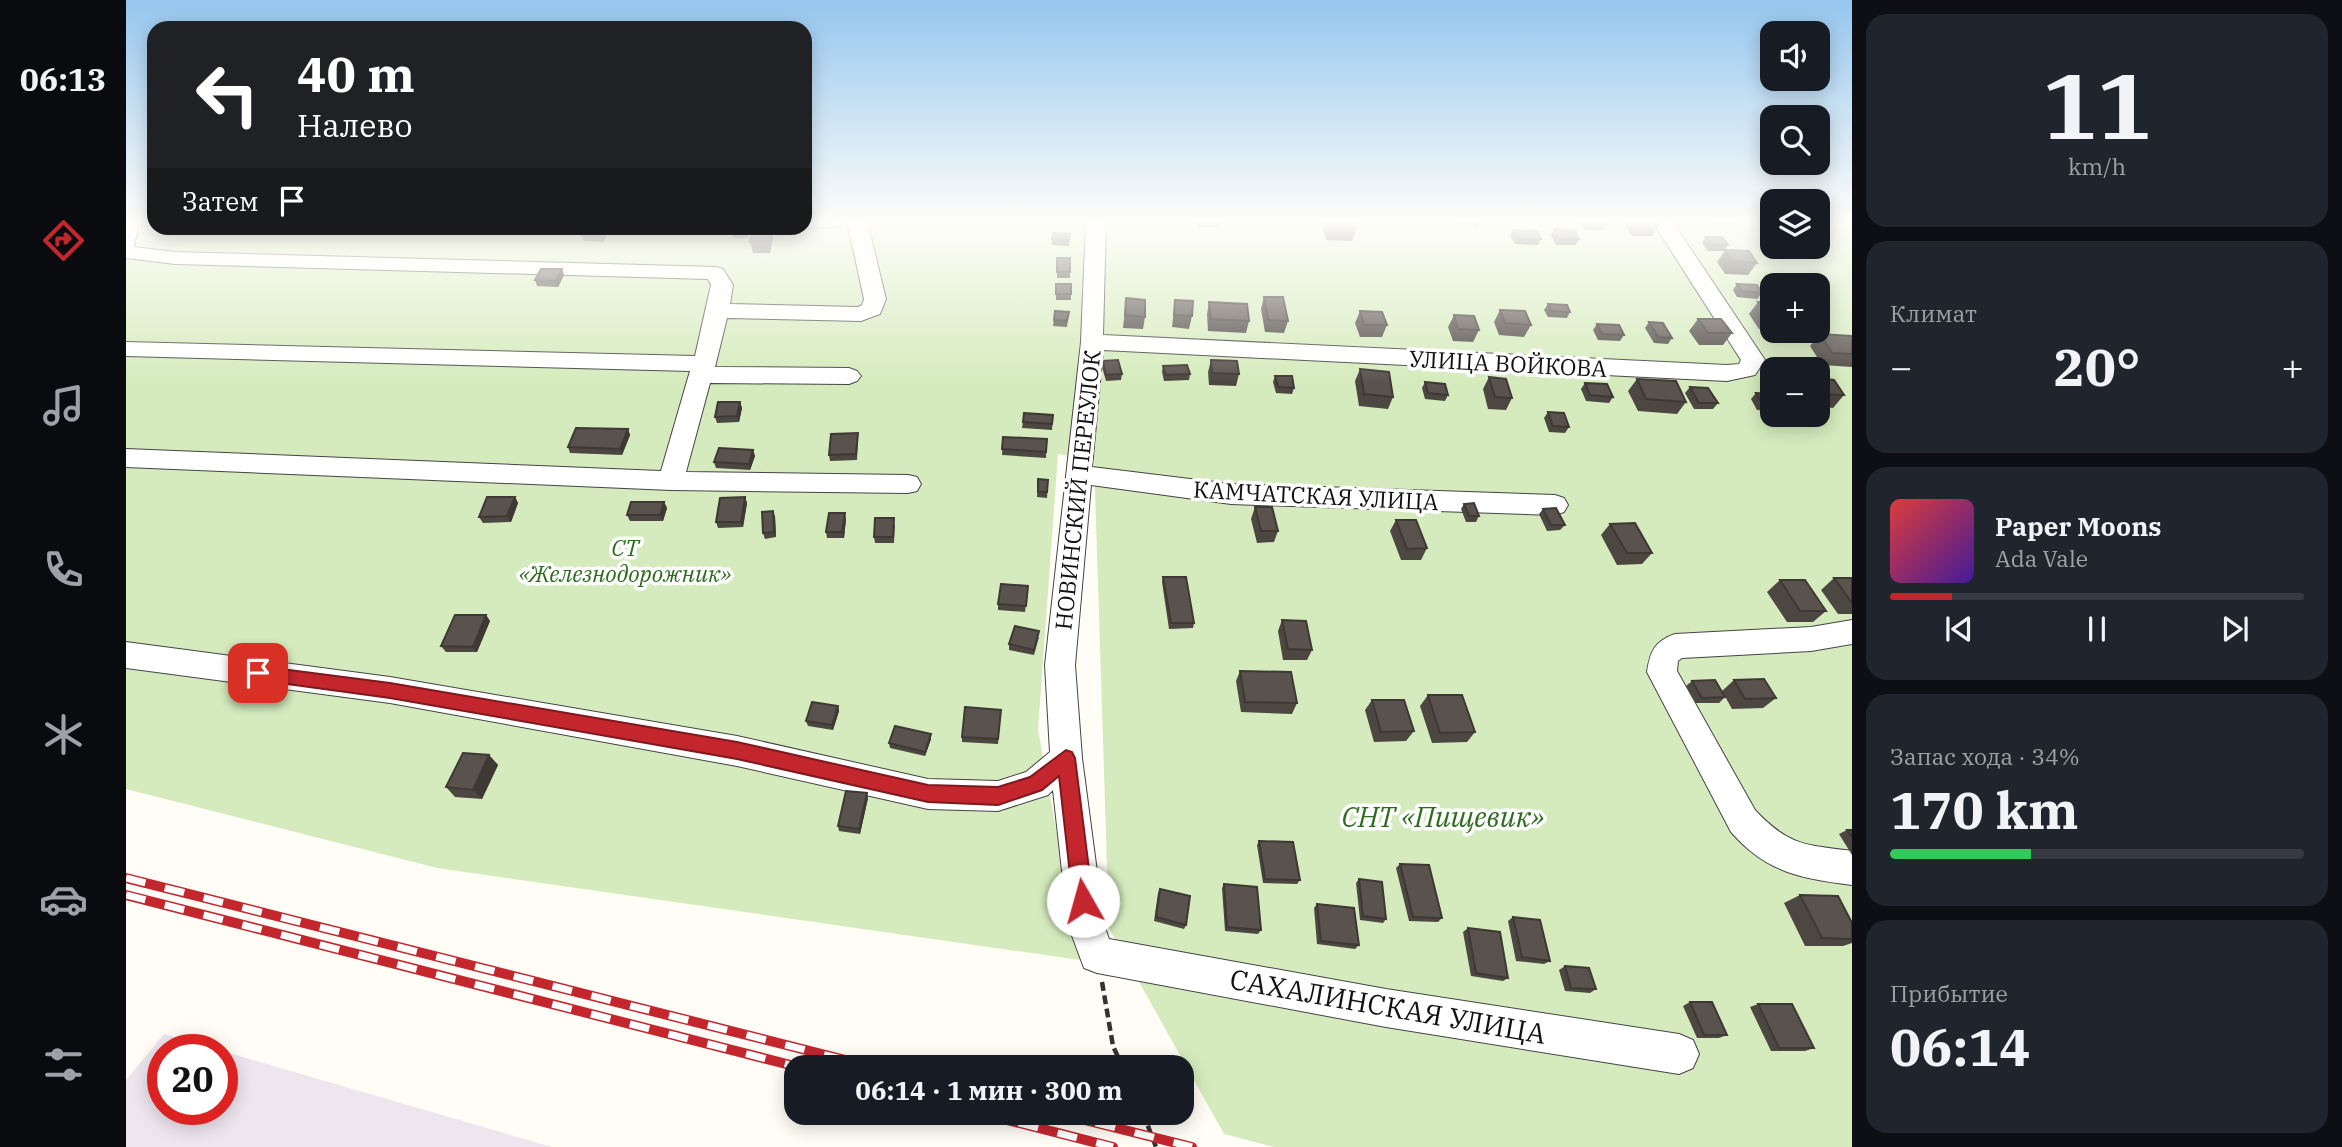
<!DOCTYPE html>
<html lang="ru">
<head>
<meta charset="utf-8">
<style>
	:root { --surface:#171b24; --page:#20242c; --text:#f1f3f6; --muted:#9ea1a6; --line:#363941; --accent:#c4262e }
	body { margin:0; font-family:"IBM Plex Serif",serif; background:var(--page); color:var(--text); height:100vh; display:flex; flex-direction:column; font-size:26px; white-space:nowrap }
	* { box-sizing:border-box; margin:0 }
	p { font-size:23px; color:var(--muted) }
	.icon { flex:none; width:38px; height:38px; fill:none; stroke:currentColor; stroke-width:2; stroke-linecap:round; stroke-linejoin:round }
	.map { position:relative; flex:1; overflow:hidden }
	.sheet { display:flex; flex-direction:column; gap:14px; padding:14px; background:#0d0f14; width:490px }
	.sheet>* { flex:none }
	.top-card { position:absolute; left:21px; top:21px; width:665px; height:214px; border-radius:21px; box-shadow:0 4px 18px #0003; background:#202124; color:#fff; overflow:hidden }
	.buttons { position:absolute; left:1634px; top:21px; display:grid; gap:14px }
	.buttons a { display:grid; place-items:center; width:70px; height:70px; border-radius:14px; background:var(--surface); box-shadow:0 4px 18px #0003; font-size:35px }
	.speed { position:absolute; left:21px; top:1034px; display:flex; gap:14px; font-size:35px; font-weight:700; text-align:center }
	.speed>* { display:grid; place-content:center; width:91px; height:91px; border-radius:50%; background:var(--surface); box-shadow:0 4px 18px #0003; line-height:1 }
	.speed .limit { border:10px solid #d22; background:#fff; color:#111 }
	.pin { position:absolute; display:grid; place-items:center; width:60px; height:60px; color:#fff; margin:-30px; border-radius:14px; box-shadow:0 4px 10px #0006 }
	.me { position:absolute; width:77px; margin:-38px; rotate:353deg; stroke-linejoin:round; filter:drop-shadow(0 0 5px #0008) }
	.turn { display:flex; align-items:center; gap:24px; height:147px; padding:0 35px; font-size:32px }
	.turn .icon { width:91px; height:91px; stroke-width:2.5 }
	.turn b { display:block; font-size:49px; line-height:60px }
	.then { display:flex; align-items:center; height:66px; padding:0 35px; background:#0003; gap:14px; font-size:26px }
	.big { font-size:52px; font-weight:800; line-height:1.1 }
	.sheet .widget { flex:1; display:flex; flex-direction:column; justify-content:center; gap:10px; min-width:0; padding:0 24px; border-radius:21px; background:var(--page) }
	.sheet .dial { align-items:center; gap:0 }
	.dial b { font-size:91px; line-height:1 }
	.song { display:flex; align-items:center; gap:21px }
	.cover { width:84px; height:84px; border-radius:10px; background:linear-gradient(135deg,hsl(0 70% 55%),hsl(260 70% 35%)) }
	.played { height:7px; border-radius:4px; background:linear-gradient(90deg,var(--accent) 15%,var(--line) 15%) }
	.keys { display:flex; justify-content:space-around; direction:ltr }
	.heat { display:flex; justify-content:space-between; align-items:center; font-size:38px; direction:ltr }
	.charge { height:10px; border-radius:5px; background:linear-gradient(90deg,#34c759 34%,var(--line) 0) }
	.trip { position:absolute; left:658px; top:1055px; width:410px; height:70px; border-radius:21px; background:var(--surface); box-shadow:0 4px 18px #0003; font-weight:800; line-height:70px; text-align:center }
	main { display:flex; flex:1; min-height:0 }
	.menu { display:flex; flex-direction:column; width:126px; justify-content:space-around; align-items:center; background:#090b0e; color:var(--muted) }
	.menu .icon { width:49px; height:49px }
	.menu .current { color:var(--accent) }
	.menu b { font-size:32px; color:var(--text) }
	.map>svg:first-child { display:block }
	.industrial { fill:#eee6ef }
	.green { fill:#d5ebbd; fill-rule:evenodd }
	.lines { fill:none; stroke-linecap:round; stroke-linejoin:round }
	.minor-casing { stroke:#444; stroke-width:2 }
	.path { stroke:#333; stroke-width:4.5; stroke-dasharray:9 4.5; stroke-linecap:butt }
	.minor { fill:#fff; fill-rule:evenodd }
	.rail-casing { stroke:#c4262e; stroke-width:10 }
	.rail { stroke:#fff; stroke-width:7; stroke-dasharray:20; stroke-linecap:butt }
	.wall { fill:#4d4742 }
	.shaded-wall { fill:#3f3936 }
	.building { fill:#5a524d; stroke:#3f3936; stroke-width:2 }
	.route { fill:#c4262e; stroke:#7f191e; stroke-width:2 }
	.labels { text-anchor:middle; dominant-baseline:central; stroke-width:7; stroke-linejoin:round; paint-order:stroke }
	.street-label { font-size:23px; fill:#111; stroke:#fff }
	.park-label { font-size:23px; font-style:italic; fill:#2f6b1f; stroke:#fff }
	.near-park-label { font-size:28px; font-style:italic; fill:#2f6b1f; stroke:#fff }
	.near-street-label { font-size:28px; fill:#111; stroke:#fff }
</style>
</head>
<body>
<main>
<nav class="menu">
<b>06:13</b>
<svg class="icon current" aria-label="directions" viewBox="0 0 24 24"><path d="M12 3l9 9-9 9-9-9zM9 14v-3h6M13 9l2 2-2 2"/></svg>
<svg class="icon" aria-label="music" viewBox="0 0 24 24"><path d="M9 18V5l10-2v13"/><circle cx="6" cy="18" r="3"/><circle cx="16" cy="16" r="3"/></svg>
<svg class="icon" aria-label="phone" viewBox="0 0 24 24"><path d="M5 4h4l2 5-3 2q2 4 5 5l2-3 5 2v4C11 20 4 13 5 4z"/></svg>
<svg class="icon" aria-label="climate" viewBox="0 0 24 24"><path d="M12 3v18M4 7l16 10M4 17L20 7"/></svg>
<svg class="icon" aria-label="car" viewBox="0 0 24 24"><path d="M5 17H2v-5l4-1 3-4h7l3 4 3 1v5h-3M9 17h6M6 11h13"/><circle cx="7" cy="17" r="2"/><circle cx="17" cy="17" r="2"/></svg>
<svg class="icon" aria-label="filters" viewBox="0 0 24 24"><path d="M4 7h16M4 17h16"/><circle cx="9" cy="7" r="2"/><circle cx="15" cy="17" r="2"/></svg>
</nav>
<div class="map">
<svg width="1726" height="1147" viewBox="0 0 1726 1147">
	<rect width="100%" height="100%" fill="#fffdf5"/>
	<path class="industrial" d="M38,1034L92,1050H37V1110H96V1051L426,1147H0V1080Z"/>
	<path class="green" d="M0,221H28V228H679V221H1647V247H1692V221H1726V1147H1148L1098,1134L983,928L968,460L932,454L912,730L954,960L311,868L0,789ZM1647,285H1692V331H1647ZM1647,369H1692V415H1647Z"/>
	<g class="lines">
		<defs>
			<path id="minor" d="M0,221H13L8,247L49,252L590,267L597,269L607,285L604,304L732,307L736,305L738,299L721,221H741L760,299L754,314L735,321L601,318L589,367L723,368L731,371L735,376L731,381L723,384L584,383L560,472L782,475L791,477L795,484L791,491L782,493L545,490L0,467V449L535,471L564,371L0,356V342L569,356L585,285L582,279L49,264L0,258Z
				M679,221H718L708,227L672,228H679Z
				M960,221H980L977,335L1601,365L1613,364L1615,360L1526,221H1546L1639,360L1629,375L1601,381L977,350L966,467L1105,484L1429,495L1438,498L1442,505L1438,512L1429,515L1105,504L965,485L949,665L956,758L978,925L983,939L1260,989L1553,1034L1567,1040L1573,1054L1567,1068L1553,1074L1260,1027L971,973L958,968L942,925L927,790L922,795L872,811L802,809L611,766L264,703L0,668V642L264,677L611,736L802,779L872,781L900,772L924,752L919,665L955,342Z
				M1726,620V644L1685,651L1556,658L1552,661L1551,671L1629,810C1663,846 1679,845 1726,851V885C1674,878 1641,873 1605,832L1521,672C1524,651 1529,641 1549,634L1685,627Z"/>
		</defs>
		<use href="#minor" class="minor-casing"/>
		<path class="path" d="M976,982L987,1046L997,1068
			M1017,1113L1030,1147"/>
		<use href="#minor" class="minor"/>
		<defs>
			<path id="rail" d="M0,878L751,1068
				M0,895L676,1068
				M854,1113L987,1147
				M931,1113L1066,1147"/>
		</defs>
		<use href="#rail" class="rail-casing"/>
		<use href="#rail" class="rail"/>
	</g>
	<path class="wall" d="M1070,221H1095L1093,227H1072Z
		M1200,221H1228L1230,229L1226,241L1200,240L1197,230Z
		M1329,221H1353L1351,227L1332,226Z
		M1454,221H1480L1481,224L1478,230H1459Z
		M1496,221H1531L1533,225L1526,236H1506Z
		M1590,221H1611L1609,224H1592Z
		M485,228L477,242L458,241L456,235Z
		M624,228L621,238H607L605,232Z
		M627,228H645L647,237L644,253H627L624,242Z
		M1428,229L1453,239L1450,245H1430L1425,235Z
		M1387,230L1415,239L1412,245L1389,244L1384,236Z
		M927,233L944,234L943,246L926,245Z
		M1580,237L1602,245L1598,251H1582L1576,243Z
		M1599,250L1631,263L1622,275L1599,274L1591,262Z
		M931,258L944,272V278H931Z
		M436,269L438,275L432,287L411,286L409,280Z
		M930,284L945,294V300H930Z
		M1611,284L1636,293L1631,299L1611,297L1607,290Z
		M1138,297L1162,321L1158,333L1139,332L1135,309Z
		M1000,298L1019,317L1017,329L997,328Z
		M1049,300L1066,316L1063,329L1046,327Z
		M1083,302L1123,321L1120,333L1082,331L1081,314Z
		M1632,302L1647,303V330L1633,329L1623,314Z
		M1422,304L1444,312L1441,318L1422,317L1418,310Z
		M1374,310L1405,325L1398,337L1373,335L1368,322Z
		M929,311L943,312L941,327L927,326Z
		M1234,311L1261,325L1256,337H1234L1229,323Z
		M1328,315L1353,330L1347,342L1327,341L1322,327Z
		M1572,319L1606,333L1597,345H1573L1563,331Z
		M1523,322L1546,338L1542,344L1528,343L1519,328Z
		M1471,324L1498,335L1494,341L1472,340L1467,330Z
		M1694,334L1726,336V367L1696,365L1684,346Z
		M1085,360L1113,374L1110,386L1083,385L1082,372Z
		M977,361L996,374L995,380L980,381L976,367Z
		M1037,366L1064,374L1063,380L1038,381L1036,372Z
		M1234,369L1267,397L1262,409L1233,406L1229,381Z
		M1149,376L1168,388L1166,394L1150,393L1147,382Z
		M1363,377L1386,398L1380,410L1362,409L1357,389Z
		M1692,378L1718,395L1707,408L1692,406Z
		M1511,379L1560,402L1551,414L1512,411L1502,391Z
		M1299,382L1322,395L1319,401L1299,399L1296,388Z
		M1459,383L1487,397L1483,403L1460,401L1455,389Z
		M1564,387L1592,403L1587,409H1568L1559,393Z
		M1630,393L1647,394V411L1631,410L1625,399Z
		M614,402L616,408L613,422L591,423L589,417Z
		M1422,412L1443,427L1439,433L1423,432L1418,418Z
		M927,415L926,430L896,428L897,422Z
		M502,429L504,435L496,455L444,453L442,447Z
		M877,437L921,439L920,458L876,455Z
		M732,439L731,460L704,461L703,455Z
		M627,450L629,456L624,470L590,468L588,462Z
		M912,479L922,480L921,498L911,497Z
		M389,497L392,503L385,522L357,523L353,517Z
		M619,497L621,503L617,527L592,528L590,522Z
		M538,502L541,508L537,521H504L501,515Z
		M1338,504L1353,516L1350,522H1340L1335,509Z
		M1129,507L1152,531L1148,542L1131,543L1125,519Z
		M1417,509L1439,525L1434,530L1421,531L1413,514Z
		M649,516L650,537L639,539L637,533Z
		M720,519L718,538H701L700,532Z
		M1270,520L1301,548L1295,560H1275L1264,531Z
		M769,524L768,543H749L748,537Z
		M1484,524L1526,553L1516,564L1491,565L1475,535Z
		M1037,577L1068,623L1067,628L1043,629L1036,582Z
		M1708,578H1726V614H1712L1695,590Z
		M1654,580L1700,611L1687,622H1661L1641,592Z
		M902,586L899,612L872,610V604Z
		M360,615L364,621L351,652H320L315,646Z
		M1156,620L1186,650L1181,660H1157L1152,631Z
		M913,637L908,655L883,650V644Z
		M1114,671L1171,703L1166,714L1115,712L1110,681Z
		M1608,680L1650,698L1637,708L1606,709L1596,691Z
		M1566,681L1599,697L1593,703H1570L1560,686Z
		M1302,695L1349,732L1341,742L1306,743L1294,706Z
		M1246,700L1288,731L1280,741L1248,742L1239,710Z
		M712,706L713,711L707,730L682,726L680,721Z
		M875,710L872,744L836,742V737Z
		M805,739L799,756L764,748L763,743Z
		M363,755L372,765L356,799L329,797L320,787Z
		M742,798L734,834L713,831L712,826Z
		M1721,830H1726V855L1713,834Z
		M1133,841L1174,880L1171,884L1137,883L1131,845Z
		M1274,864L1316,918L1312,922L1283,921L1270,868Z
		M1233,879L1260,919L1257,923L1234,920L1230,883Z
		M1098,884L1135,930L1132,934L1099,931L1096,888Z
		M1034,889L1060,925L1058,929L1028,921L1032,893Z
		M1674,895L1726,923V943L1717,946H1679L1658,903Z
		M1191,904L1233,945L1229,949L1191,944L1188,908Z
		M1387,917L1424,961L1418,964L1390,961L1382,921Z
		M1342,928L1382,978L1377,981L1345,976L1337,932Z
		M1439,966L1470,989L1464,993L1439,991L1433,970Z
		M1564,1002L1601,1035L1593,1038H1571L1557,1006Z
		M1632,1004L1688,1048L1679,1051H1645L1624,1007Z"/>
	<path class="shaded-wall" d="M480,228H485L477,242L475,236Z
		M621,228H624L621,238L620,232Z
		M644,228H645L647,237L644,253L642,241Z
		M436,269L438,275L432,287L429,281Z
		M614,402L616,408L613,422L611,416Z
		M502,429L504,435L496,455L494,449Z
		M627,450L629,456L624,470L623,464Z
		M389,497L392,503L385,522L381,516Z
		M619,497L621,503L617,527L615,522Z
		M538,502L541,508L537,521L534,515Z
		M647,511L649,516L650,537L648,532Z
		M719,513L720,519L718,538L716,532Z
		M360,615L364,621L351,652L347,647Z
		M712,706L713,711L707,730L706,725Z
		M805,734V739L799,756V752Z
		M363,755L372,765L356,799L347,790Z
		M741,793L742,798L734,834L733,829Z"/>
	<path class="building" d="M1201,221H1228L1230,229L1203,228Z
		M1461,221H1480L1481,224H1462Z
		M1511,221H1531L1533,225L1513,224Z
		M461,228H480L475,236L456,235Z
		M607,228H621L620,232H605Z
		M627,228H644L642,241L624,242Z
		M1428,229L1448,230L1453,239H1433Z
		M1387,230L1411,231L1415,239H1392Z
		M927,233L944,234L943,240L926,239Z
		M1580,237H1596L1602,245H1586Z
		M1599,250L1623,251L1631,263L1607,261Z
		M931,258H944V272H931Z
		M415,269H436L429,281L409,280Z
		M930,284H945V294H930Z
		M1611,284L1631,285L1636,293L1616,291Z
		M1138,297H1157L1162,321L1142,320Z
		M1000,298L1019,300V317L999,315Z
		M1049,300L1067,301L1066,316L1048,315Z
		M1083,302L1121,304L1123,321L1085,319Z
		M1632,302L1647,303V317H1642Z
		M1422,304L1441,305L1444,312L1425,311Z
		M1374,310L1399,311L1405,325L1379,323Z
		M929,311L943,312L941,321L928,320Z
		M1234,311L1256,312L1261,325H1238Z
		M1328,315L1348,316L1353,330L1332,329Z
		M1572,319H1595L1606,333H1582Z
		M1523,322L1537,323L1546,338L1532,337Z
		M1471,324L1493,325L1498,335L1476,334Z
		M1694,334L1726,336V354L1706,353Z
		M992,360L996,374L980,375L977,361Z
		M1085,360L1111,361L1113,374L1086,373Z
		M1061,365L1064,374L1040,375L1037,366Z
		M1234,369L1263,372L1267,397L1238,394Z
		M1149,376H1166L1168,388L1152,387Z
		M1363,377L1380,379L1386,398L1369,397Z
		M1692,378L1708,380L1718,395L1692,394Z
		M1511,379L1550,381L1560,402L1520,399Z
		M1299,382L1319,384L1322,395L1302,393Z
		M1459,383L1481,384L1487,397L1464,395Z
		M1564,387L1582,388L1592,403H1573Z
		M1630,393L1647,394V404L1636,403Z
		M592,402H614L611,416L589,417Z
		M1422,412L1438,413L1443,427L1427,426Z
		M898,413L927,415L926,424L897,422Z
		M450,428L502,429L494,449L442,447Z
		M732,433L730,454L703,455L705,434Z
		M877,437L921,439L920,452L876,449Z
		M593,448L627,450L623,464L588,462Z
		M912,479L922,480L921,492H912Z
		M361,497H389L381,516L353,517Z
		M619,497L615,522H590L594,498Z
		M505,502H538L534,515H501Z
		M1348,503L1353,516H1343L1338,504Z
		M1129,507H1146L1152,531H1135Z
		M1430,508L1439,525H1425L1417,509Z
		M647,511L648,532L637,533L636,512Z
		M703,513H719L716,532H700Z
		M749,518H768L767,537H748Z
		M1270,520H1290L1301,548L1281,549Z
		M1509,523L1526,553H1501L1484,524Z
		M1037,577H1060L1068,623H1045Z
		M1708,578H1726V603Z
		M1654,580H1679L1700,611H1674Z
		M875,584L902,586L900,606L872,604Z
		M329,615H360L347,647L315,646Z
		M1156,620L1180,621L1186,650L1162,649Z
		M889,626L913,631L908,650L883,644Z
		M1114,671L1165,672L1171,703L1119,702Z
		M1638,679L1650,698L1619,699L1608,680Z
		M1589,680L1599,697L1576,698L1566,681Z
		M1302,695H1336L1349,732L1314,733Z
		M1246,700H1278L1288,731L1255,732Z
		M686,702L712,706L706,725L680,721Z
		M839,707L875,710L872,739L836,737Z
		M769,726L805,734L799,752L763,743Z
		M337,753L363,755L347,790L320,787Z
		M720,791L741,793L733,829L712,826Z
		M1721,830H1726V837Z
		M1133,841L1167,842L1174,880L1139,879Z
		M1274,864L1303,865L1316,918L1287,917Z
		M1233,879L1256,882L1260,919L1237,916Z
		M1098,884L1131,887L1135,930L1101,927Z
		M1034,889L1064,896L1060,925L1030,917Z
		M1674,895L1712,896L1726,923V939L1696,938Z
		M1191,904L1228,908L1233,945L1195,941Z
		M1387,917L1414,920L1424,961L1396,957Z
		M1342,928L1374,932L1382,978L1350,973Z
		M1439,966L1463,968L1470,989L1445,988Z
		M1564,1002H1586L1601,1035H1578Z
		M1632,1004H1666L1688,1048H1653Z"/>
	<linearGradient id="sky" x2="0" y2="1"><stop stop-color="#95c6ee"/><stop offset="0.58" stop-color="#fffefa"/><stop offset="1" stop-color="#fffefa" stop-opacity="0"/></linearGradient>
	<rect width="1726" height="382" fill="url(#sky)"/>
	<path class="route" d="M132,666L264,683L611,742L802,785L872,787L904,777L940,750L946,752L949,758L967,901L964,909L957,912L950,909L947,901L933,776L916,790L872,805L802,802L611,759L264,698L132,680L126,678L124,673L126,668Z"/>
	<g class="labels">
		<g class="street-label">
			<text transform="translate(1382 363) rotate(3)">УЛИЦА ВОЙКОВА</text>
			<text transform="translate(951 490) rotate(-84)">НОВИНСКИЙ ПЕРЕУЛОК</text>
			<text transform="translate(1190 495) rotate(3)">КАМЧАТСКАЯ УЛИЦА</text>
		</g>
		<g class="park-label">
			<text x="499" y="547">СТ<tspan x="499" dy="26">«Железнодорожник»</tspan></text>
		</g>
		<g class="near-park-label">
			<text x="1317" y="816">СНТ «Пищевик»</text>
		</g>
		<g class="near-street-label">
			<text transform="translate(1262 1006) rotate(10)">САХАЛИНСКАЯ УЛИЦА</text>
		</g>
	</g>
</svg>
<div class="buttons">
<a><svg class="icon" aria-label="sound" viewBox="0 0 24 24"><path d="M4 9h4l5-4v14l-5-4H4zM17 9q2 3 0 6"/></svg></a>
<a><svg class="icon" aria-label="search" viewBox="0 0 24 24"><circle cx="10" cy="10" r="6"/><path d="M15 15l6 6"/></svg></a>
<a><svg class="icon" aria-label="layers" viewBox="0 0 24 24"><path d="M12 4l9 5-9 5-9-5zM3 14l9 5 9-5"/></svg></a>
<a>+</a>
<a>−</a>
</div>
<div class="speed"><div class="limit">20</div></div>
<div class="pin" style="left:132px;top:673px;background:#d93025"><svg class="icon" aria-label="arrive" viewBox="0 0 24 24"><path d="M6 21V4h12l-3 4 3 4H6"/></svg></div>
<svg class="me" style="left:957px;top:901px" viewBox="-20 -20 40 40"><circle r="19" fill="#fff"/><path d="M0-13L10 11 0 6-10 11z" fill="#c4262e"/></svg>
<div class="trip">06:14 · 1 мин · 300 m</div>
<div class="top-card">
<div class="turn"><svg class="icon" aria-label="left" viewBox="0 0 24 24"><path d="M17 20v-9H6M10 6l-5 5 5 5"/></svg><div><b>40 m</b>Налево</div></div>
<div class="then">Затем<svg class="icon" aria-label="arrive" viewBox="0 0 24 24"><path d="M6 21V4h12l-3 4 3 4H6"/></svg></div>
</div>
</div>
<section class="sheet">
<div class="widget dial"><b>11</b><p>km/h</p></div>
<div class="widget"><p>Климат</p>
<div class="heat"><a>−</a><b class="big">20°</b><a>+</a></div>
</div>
<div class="widget">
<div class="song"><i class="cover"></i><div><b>Paper Moons</b><p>Ada Vale</p></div></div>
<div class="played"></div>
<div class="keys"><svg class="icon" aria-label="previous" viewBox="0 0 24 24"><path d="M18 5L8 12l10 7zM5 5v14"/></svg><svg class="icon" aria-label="pause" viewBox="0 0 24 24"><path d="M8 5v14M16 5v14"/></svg><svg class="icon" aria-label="next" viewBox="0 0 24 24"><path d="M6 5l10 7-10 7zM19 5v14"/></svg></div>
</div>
<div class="widget"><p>Запас хода · 34%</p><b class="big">170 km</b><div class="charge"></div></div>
<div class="widget"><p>Прибытие</p><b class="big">06:14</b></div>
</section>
</main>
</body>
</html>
